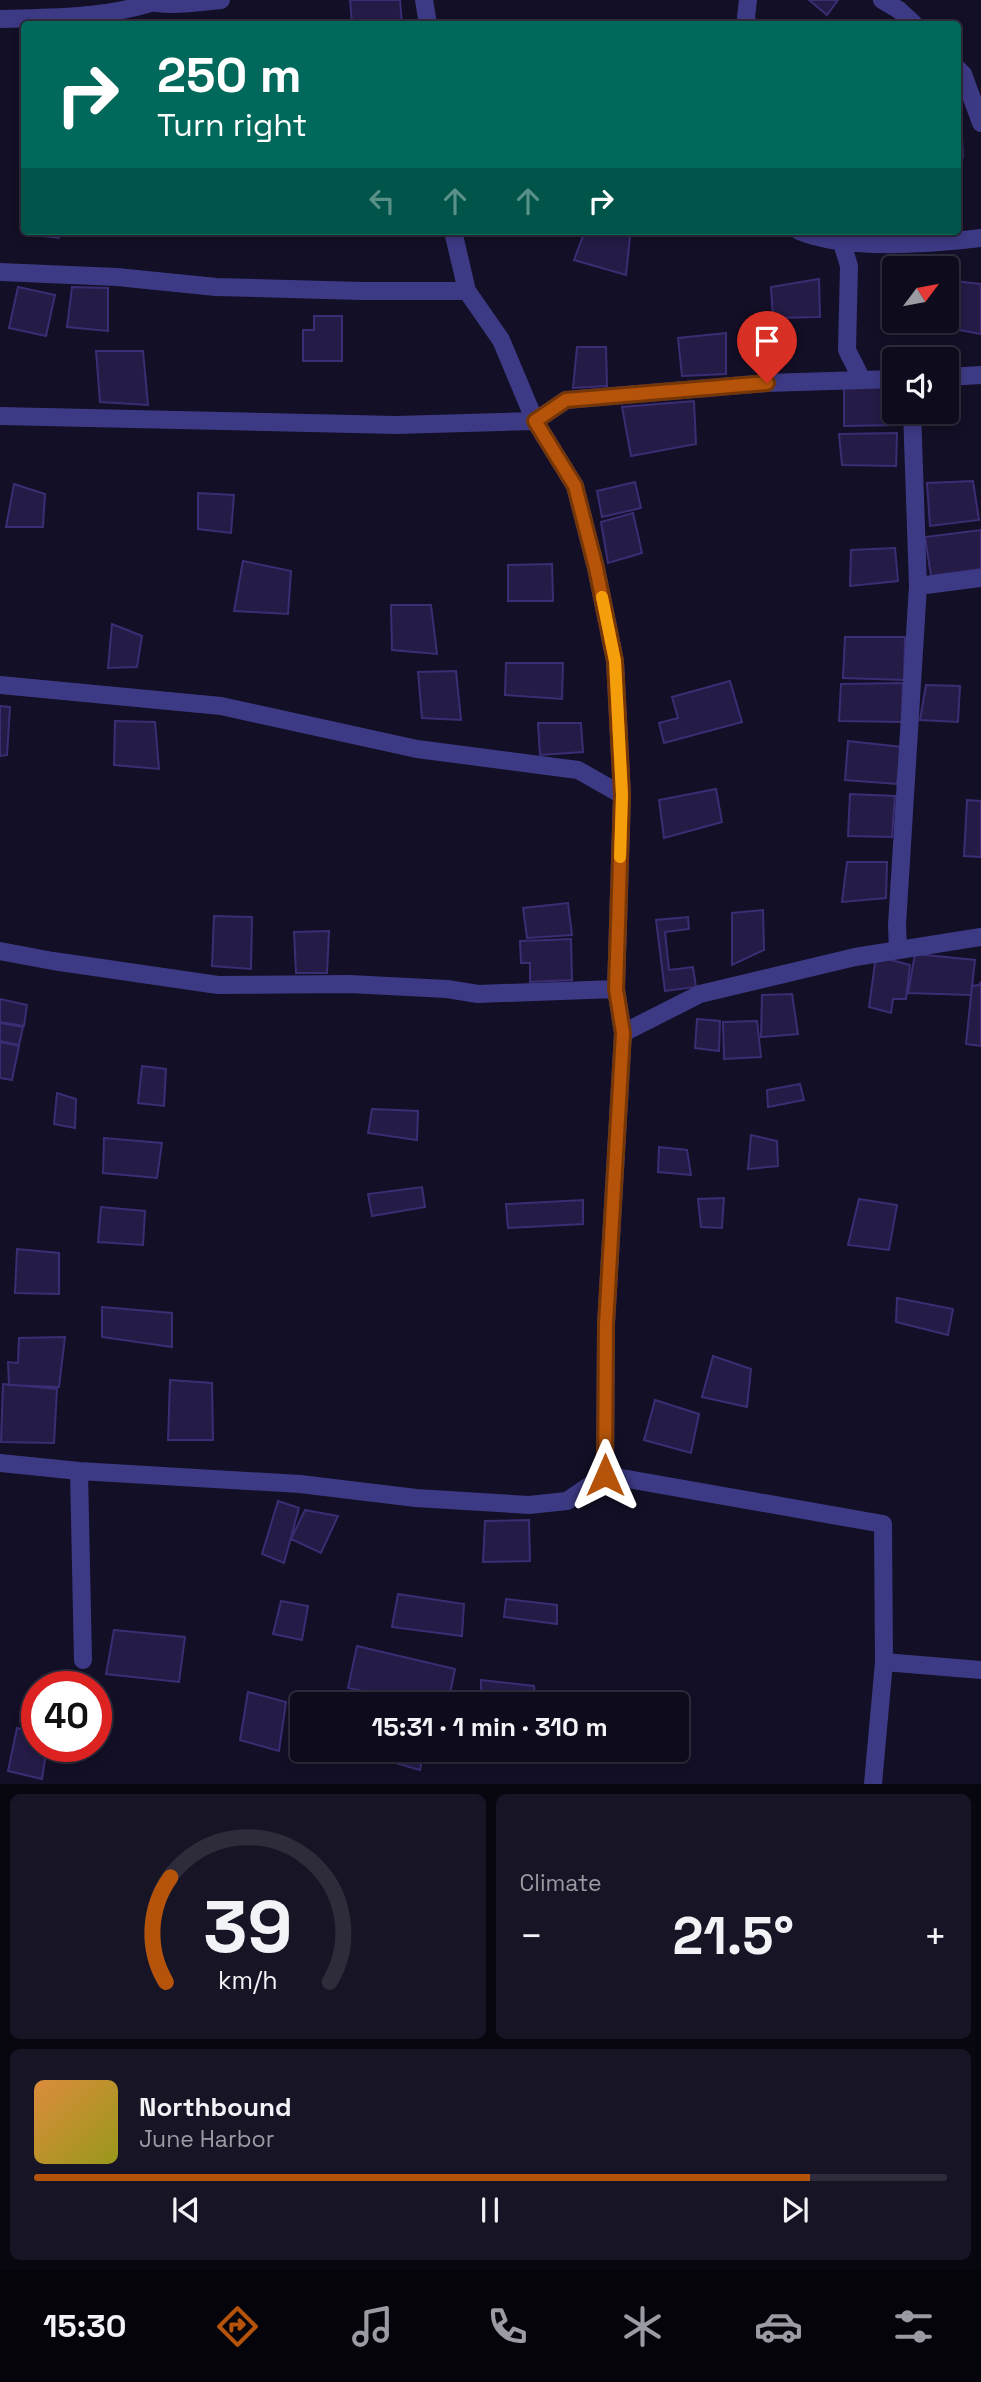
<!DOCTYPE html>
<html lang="en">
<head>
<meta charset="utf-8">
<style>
	:root { --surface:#0e0b1c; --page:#171425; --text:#f1f3f6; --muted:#9b9ba3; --line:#2e2b3b; --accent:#b45309 }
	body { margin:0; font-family:"Space Grotesk",sans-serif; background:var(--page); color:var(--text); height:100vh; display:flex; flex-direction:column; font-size:26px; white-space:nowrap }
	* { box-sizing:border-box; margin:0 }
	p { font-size:23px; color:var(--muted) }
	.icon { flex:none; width:38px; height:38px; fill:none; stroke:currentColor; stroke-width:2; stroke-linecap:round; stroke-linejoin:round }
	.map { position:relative; height:1784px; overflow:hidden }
	.panel { display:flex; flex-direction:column; gap:10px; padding:10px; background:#08060f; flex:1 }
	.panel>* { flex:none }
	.banner { position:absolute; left:21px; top:21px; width:940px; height:214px; border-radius:7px; box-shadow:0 4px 10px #0003,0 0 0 2px var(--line); background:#00695c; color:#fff; overflow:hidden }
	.needle { width:46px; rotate:58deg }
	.fabs { position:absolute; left:882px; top:256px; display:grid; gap:14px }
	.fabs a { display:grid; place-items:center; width:77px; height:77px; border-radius:7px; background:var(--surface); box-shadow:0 4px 10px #0003,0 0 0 2px var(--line); font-size:35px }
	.speed { position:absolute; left:21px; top:1671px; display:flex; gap:14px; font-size:35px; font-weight:700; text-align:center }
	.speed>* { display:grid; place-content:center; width:91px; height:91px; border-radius:50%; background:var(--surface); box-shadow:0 4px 10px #0003,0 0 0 2px var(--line); line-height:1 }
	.speed .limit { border:10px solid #d22; background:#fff; color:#111 }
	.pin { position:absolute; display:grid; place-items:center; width:60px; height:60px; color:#fff; margin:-72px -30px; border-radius:50% 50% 50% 0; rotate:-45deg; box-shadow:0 0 7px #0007 }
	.pin .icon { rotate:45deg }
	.me { position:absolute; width:77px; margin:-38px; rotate:0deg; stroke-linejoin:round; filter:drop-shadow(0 0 5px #0008) }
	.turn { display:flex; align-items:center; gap:24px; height:147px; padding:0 21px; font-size:32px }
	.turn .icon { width:91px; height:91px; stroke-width:2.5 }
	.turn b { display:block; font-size:49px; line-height:60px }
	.lanes { display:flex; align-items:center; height:66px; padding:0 21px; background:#0003; justify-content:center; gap:35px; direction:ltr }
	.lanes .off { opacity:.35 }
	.big { font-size:52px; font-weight:800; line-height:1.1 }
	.panel .card { flex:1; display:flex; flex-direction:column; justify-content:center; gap:10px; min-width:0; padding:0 24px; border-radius:10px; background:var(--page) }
	.panel .dial { align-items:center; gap:0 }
	.dial svg { height:182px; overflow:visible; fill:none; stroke:var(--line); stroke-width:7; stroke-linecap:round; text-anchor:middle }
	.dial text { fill:var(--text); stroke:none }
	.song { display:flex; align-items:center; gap:21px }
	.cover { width:84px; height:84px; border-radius:10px; background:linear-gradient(135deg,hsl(30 70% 55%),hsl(60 70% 35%)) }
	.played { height:7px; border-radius:4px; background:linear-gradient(90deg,var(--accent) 85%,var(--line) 85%) }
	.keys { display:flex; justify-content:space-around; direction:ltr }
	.heat { display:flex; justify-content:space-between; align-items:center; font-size:38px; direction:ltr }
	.panel .tiles { flex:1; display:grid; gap:10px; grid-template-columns:1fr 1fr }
	.card:last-child { grid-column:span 2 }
	.trip { position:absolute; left:290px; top:1692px; width:399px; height:70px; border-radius:7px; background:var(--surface); box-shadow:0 4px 10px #0003,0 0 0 2px var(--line); font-weight:800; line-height:70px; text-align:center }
	.menu { display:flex; height:112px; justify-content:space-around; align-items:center; background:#06040b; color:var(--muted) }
	.menu .icon { width:49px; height:49px }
	.menu .active { color:var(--accent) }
	.menu b { font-size:32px; color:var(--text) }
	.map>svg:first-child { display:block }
	.building { fill:#241b47; stroke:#3b2d73; stroke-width:2 }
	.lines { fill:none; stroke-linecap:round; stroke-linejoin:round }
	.minor { stroke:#3d3a85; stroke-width:18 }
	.route-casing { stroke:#753606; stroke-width:18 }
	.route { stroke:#b45309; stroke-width:12 }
	.slow { stroke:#f59e0b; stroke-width:12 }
</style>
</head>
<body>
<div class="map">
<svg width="981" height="1784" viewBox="0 0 981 1784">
	<rect width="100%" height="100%" fill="#130f26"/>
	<path class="building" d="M350,0H400L402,24H352Z
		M809,0H838L827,15Z
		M20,37H24V86L21,85Z
		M957,118H961L963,157L957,156Z
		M25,231H60L59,238L25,234Z
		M191,231H231L232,235H191Z
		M239,231H275L276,235H239Z
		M585,231H615L630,237L626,275L574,260Z
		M819,279L820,317L773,318L771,287Z
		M947,280L981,284V334L937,326V320H947Z
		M18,287L55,295L46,336L9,328Z
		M72,287L108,288V331L67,327Z
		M314,316H342V361H303V330H314Z
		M726,333V374L682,376L678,338Z
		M577,347H606L607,386L573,388Z
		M96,351H143L148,405L100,402Z
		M844,384H894V411H901L902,425L844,426Z
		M694,401L696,444L631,456L622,407Z
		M897,433L896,466L842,465L839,434Z
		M973,481L979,520L930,526L927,483Z
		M635,482L641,508L602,517L597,491Z
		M14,484L45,494L43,527H6Z
		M198,493L234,495L231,533L198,529Z
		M633,513L642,553L608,563L601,522Z
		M981,530V569L931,576L925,537Z
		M895,548L898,581L850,586L851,550Z
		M243,561L291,571L288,614L234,611Z
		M552,564L553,601H508V565Z
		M391,605H431L437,654L392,650Z
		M112,624L142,636L137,667L108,668Z
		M845,637H905L904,680L843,678Z
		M506,663H563L562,699L505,695Z
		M456,671L461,720L422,718L418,672Z
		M730,681L742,722L664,743L659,723L678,718L672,697Z
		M903,683L902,722L839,721L841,684Z
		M926,685L960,686L958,722L920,720Z
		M0,706L10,707L7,755L0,756Z
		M115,721L155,722L159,769L114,765Z
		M538,723H581L583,752L540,755Z
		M848,741L902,747L897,784L845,780Z
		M716,789L722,822L664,838L659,800Z
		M850,794L895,796L892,837L848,836Z
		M967,800L981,801V857L964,856Z
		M847,862H887L886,898L842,902Z
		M568,903L572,935L527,938L523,908Z
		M763,910L764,950L732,965V913Z
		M214,916L252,917L251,969L212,966Z
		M688,917L689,929L665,932L669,970L693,967L696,987L665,991L656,920Z
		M329,931L327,973H296L294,932Z
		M571,939L572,980L530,982V963H521L520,941Z
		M915,954L975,960L971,995L908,993Z
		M876,956L910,965L906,999H893L891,1013L869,1007Z
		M981,982V1046L966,1044L972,986L979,985Z
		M792,994L798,1034L761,1037L762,995Z
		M0,999L27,1005L24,1026L0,1022Z
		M697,1019L720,1021L719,1051L695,1048Z
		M757,1021L761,1057L724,1059L723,1022Z
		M0,1023L23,1027L19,1045L0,1041Z
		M0,1042L19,1046L12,1080L0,1078Z
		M142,1066L166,1069L164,1106L138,1103Z
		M800,1084L804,1100L768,1107L767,1090Z
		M57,1093L76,1099L75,1128L54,1124Z
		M372,1109L418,1111L417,1140L368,1133Z
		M751,1135L777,1141L778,1166L748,1169Z
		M104,1138L162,1143L157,1178L103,1173Z
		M659,1147L687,1150L691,1175L658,1172Z
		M422,1187L425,1207L372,1216L368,1194Z
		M724,1198L722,1228L701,1227L698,1199Z
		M859,1199L897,1205L889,1250L848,1245Z
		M583,1200V1224L508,1228L506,1204Z
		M101,1207L145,1211L143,1245L98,1242Z
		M17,1249L59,1253V1294L15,1293Z
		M897,1298L953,1309L948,1335L896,1322Z
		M102,1307L172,1313V1347L102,1337Z
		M65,1337L59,1387L9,1385L8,1362L18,1363L19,1338Z
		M713,1356L751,1369L747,1407L702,1397Z
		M170,1380L212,1383L213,1440H168Z
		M3,1384L57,1389L54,1443L1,1442Z
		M655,1400L699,1414L691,1453L644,1440Z
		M278,1501L299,1508L284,1563L262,1554Z
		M305,1510L338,1516L321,1553L291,1539Z
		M529,1520L530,1561L483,1562L485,1521Z
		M398,1594L464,1604L462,1636L392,1627Z
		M506,1599L557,1605V1624L504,1617Z
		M281,1601L308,1606L302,1640L273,1634Z
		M114,1630L185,1637L179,1682L106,1674Z
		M357,1646L455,1669L448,1704H429L348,1688Z
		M481,1680L534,1686L536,1704H481Z
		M248,1692L286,1702L279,1751L240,1740Z
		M17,1728L37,1733V1746H47L42,1779L8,1771Z
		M365,1750H424L420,1770L364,1754Z"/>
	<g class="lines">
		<path class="minor" d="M141,0C167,7 195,3 221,0
			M424,0L428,24
			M882,0L899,10L914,24
			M0,19C50,18 103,18 151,3
			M748,24L746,17L748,0
			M957,68L963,74L981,123
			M799,231C847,251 929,244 981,238
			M842,243L849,266L847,350L862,380
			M0,272L117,277L216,287L362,291H467
			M947,377L981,375
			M912,411L918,586
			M0,416L396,425L535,421L566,400L767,383L894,379
			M0,685L221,706L417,749L578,770L622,795
			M898,950L897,925L918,586L981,578
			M0,951L53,961L218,985L349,984L447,989L478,994L616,989
			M623,1033L700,994L855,957L981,937
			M0,1463L79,1471L300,1484L416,1498L529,1505L567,1501L605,1475L606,1324L623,1033L616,989L622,795L615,661L596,568L575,486L535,421L501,340L467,291L453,231
			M79,1471L83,1660
			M605,1475L883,1524L884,1662L873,1784
			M884,1662L981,1670"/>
	</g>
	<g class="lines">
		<defs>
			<path id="route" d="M605,1475L606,1324L623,1033L616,989L622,795L615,661L596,568L575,486L535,421L566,400L767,383"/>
		</defs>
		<use href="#route" class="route-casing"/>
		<use href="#route" class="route"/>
		<path class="slow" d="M602,597L615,661L622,795L620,857"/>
	</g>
</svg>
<div class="fabs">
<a><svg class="needle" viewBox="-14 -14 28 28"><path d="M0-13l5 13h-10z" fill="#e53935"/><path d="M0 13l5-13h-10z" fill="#9b9ba3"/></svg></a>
<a><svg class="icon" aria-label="sound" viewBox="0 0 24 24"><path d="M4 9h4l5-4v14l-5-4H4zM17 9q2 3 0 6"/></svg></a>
</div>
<div class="speed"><div class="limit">40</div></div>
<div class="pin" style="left:767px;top:383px;background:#d93025"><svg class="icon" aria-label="arrive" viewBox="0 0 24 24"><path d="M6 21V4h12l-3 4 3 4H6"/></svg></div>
<svg class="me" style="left:605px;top:1475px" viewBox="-20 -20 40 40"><path d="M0-17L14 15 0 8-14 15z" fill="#b45309" stroke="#fff" stroke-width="4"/></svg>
<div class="trip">15:31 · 1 min · 310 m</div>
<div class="banner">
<div class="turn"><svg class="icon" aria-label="right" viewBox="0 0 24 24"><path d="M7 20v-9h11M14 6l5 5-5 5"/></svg><div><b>250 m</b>Turn right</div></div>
<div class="lanes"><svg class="icon off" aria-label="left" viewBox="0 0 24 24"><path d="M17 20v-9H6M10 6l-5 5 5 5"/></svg><svg class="icon off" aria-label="ahead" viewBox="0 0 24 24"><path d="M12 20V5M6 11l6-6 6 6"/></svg><svg class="icon off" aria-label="ahead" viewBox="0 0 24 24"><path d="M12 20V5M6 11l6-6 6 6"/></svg><svg class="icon" aria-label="right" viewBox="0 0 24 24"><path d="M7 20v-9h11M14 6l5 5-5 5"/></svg></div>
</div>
</div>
<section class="panel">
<div class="tiles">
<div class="card dial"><svg viewBox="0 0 100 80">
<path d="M14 69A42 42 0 1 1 86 69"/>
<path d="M14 69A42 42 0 0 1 16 23" stroke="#b45309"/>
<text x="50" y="56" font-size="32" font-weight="700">39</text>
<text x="50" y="72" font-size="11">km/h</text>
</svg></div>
<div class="card"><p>Climate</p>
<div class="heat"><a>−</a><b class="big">21.5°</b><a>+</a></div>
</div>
<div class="card">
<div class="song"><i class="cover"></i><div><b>Northbound</b><p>June Harbor</p></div></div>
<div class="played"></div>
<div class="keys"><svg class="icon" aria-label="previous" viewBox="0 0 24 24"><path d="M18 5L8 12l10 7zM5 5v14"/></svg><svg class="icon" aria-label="pause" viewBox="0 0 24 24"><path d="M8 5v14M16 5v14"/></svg><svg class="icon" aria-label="next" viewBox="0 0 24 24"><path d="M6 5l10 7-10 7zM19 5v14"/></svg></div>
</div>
</div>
</section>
<nav class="menu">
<b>15:30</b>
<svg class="icon active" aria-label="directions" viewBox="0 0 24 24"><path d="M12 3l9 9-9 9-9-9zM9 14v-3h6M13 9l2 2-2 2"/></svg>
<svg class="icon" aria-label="music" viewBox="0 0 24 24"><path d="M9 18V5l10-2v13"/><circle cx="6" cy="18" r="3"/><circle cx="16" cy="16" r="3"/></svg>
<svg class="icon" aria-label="phone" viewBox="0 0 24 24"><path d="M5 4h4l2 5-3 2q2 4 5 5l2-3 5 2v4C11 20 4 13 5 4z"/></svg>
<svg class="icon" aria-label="climate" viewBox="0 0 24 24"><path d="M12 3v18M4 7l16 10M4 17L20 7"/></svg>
<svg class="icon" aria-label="car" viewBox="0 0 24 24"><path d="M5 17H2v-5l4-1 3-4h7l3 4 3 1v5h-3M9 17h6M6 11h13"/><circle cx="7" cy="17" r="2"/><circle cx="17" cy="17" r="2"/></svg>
<svg class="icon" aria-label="filters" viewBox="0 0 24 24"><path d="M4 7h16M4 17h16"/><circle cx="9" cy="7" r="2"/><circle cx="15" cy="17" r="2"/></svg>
</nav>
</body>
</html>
